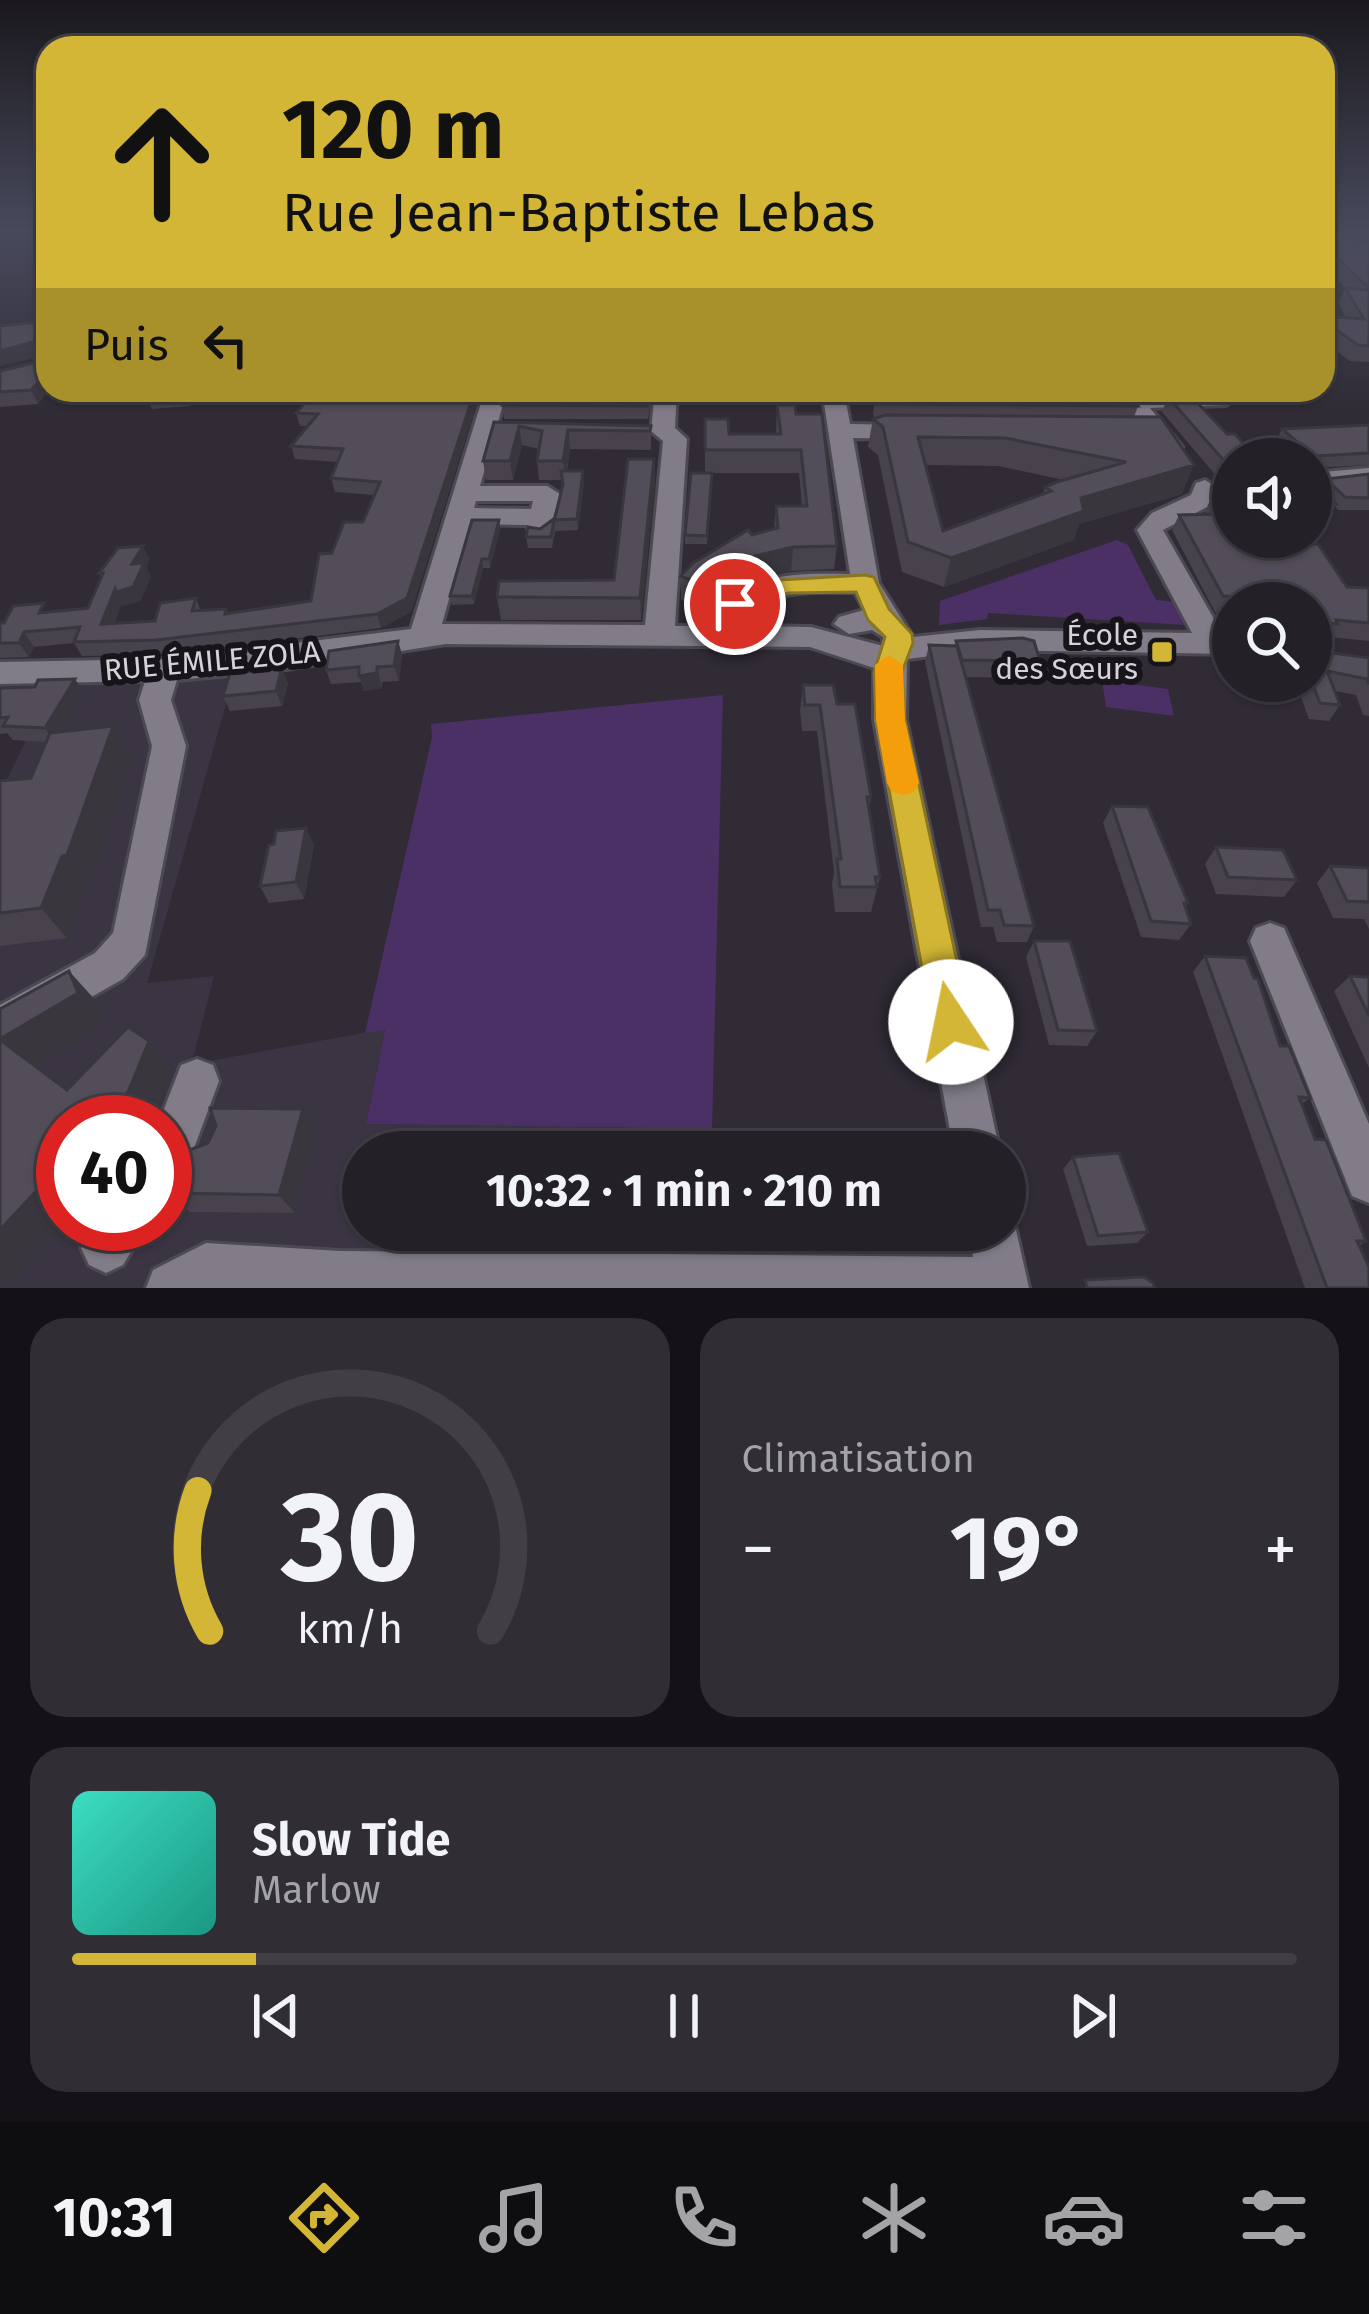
<!DOCTYPE html>
<html lang="fr">
<head>
<meta charset="utf-8">
<style>
	:root { --surface:#242028; --page:#302d34; --text:#f1f3f6; --muted:#a3a3a8; --line:#413e45; --accent:#d3b635 }
	body { margin:0; font-family:"Fira Sans",sans-serif; background:var(--page); color:var(--text); height:100vh; display:flex; flex-direction:column; font-size:45px; white-space:nowrap }
	* { box-sizing:border-box; margin:0 }
	p { font-size:39px; color:var(--muted) }
	.icon { flex:none; width:66px; height:66px; fill:none; stroke:currentColor; stroke-width:2; stroke-linecap:round; stroke-linejoin:round }
	.map { position:relative; height:1288px; overflow:hidden }
	.details { display:flex; flex-direction:column; gap:30px; padding:30px; background:#141216; flex:1 }
	.details>* { flex:none }
	.guide { position:absolute; left:36px; top:36px; width:1299px; height:366px; border-radius:36px; box-shadow:0 3px 9px #0004,0 0 0 3px var(--line); background:#d3b635; color:#111; overflow:hidden }
	.tools { position:absolute; left:1212px; top:438px; display:grid; gap:24px }
	.tools a { display:grid; place-items:center; width:120px; height:120px; border-radius:50%; background:var(--surface); box-shadow:0 3px 9px #0004,0 0 0 3px var(--line); font-size:60px }
	.speed { position:absolute; left:36px; top:1095px; display:flex; gap:24px; font-size:60px; font-weight:700; text-align:center }
	.speed>* { display:grid; place-content:center; width:156px; height:156px; border-radius:50%; background:var(--surface); box-shadow:0 3px 9px #0004,0 0 0 3px var(--line); line-height:1 }
	.speed .limit { border:18px solid #d22; background:#fff; color:#111 }
	.pin { position:absolute; display:grid; place-items:center; width:102px; height:102px; color:#fff; margin:-51px; border:6px solid #fff; border-radius:50%; box-shadow:0 3px 12px #0007 }
	.me { position:absolute; width:132px; margin:-66px; rotate:349deg; stroke-linejoin:round; filter:drop-shadow(0 0 9px #0008) }
	.turn { display:flex; align-items:center; gap:42px; height:252px; padding:0 48px; font-size:54px }
	.turn .icon { width:156px; height:156px; stroke-width:2.5 }
	.turn b { display:block; font-size:84px; line-height:102px }
	.then { display:flex; align-items:center; height:114px; padding:0 48px; background:#0003; gap:24px; font-size:45px }
	.big { font-size:90px; font-weight:700; line-height:1.1 }
	.details .tile { flex:1; display:flex; flex-direction:column; justify-content:center; gap:18px; min-width:0; padding:0 42px; border-radius:36px; background:var(--page) }
	.details .dial { align-items:center; gap:0 }
	.dial svg { height:312px; overflow:visible; fill:none; stroke:var(--line); stroke-width:7; stroke-linecap:round; text-anchor:middle }
	.dial text { fill:var(--text); stroke:none }
	.song { display:flex; align-items:center; gap:36px }
	.cover { width:144px; height:144px; border-radius:18px; background:linear-gradient(135deg,hsl(170 70% 55%),hsl(170 70% 35%)) }
	.played { height:12px; border-radius:6px; background:linear-gradient(90deg,var(--accent) 15%,var(--line) 15%) }
	.keys { display:flex; justify-content:space-around; direction:ltr }
	.heat { display:flex; justify-content:space-between; align-items:center; font-size:66px; direction:ltr }
	.details .tiles { flex:1; display:grid; gap:30px; grid-template-columns:1fr 1fr }
	.tile:last-child { grid-column:span 2 }
	.trip { position:absolute; left:342px; top:1131px; width:684px; height:120px; border-radius:60px; background:var(--surface); box-shadow:0 3px 9px #0004,0 0 0 3px var(--line); font-weight:700; line-height:120px; text-align:center }
	.tab-bar { display:flex; height:192px; justify-content:space-around; align-items:center; background:#0e0d10; color:var(--muted) }
	.tab-bar .icon { width:84px; height:84px }
	.tab-bar .current { color:var(--accent) }
	.tab-bar b { font-size:54px; color:var(--text) }
	.map>svg:first-child { display:block }
	.built { fill:#3b3443; fill-rule:evenodd }
	.green { fill:#4b3065 }
	.lines { fill:none; stroke-linecap:round; stroke-linejoin:round }
	.minor-casing { stroke:#4d4952; stroke-width:6 }
	.minor { fill:#817c88; fill-rule:evenodd }
	.wall { fill:#47424c; fill-rule:evenodd }
	.shaded-wall { fill:#39363e }
	.building { fill:#524d58; stroke:#39363e; stroke-width:3; fill-rule:evenodd }
	.route { fill:#d3b635; stroke:#897622; stroke-width:3 }
	.slow { fill:#f59e0b }
	.poi-dot { fill:#d3b635; stroke:#171519; stroke-width:4.5 }
	.labels { text-anchor:middle; dominant-baseline:central; stroke-width:12; stroke-linejoin:round; paint-order:stroke }
	.poi-label { font-size:30px; fill:#d5d2d9; stroke:#171519; text-anchor:end }
	.street-label { font-size:30px; fill:#d5d2d9; stroke:#171519 }
</style>
</head>
<body>
<div class="map">
<svg width="1369" height="1288" viewBox="0 0 1369 1288">
	<rect width="100%" height="100%" fill="#302b35"/>
	<path class="built" d="M235,673L147,983L214,976L194,1055L181,1066L385,1029L366,1124L712,1129L713,1152H363V1230H949L959,1234L968,1288H0V794L51,688ZM63,1122H165V1224H63Z"/>
	<path class="green" d="M1117,540L1128,545L1156,600L1174,602L1185,625L988,613L987,619L939,625L940,601Z
		M1102,680L1168,689L1174,716L1106,707Z
		M723,695L712,1129L366,1124L385,1030L365,1033L432,737L431,724Z"/>
	<g class="lines">
		<defs>
			<path id="minor" d="M485,390H507L480,486H547L560,494L548,534H530L527,525L470,524L442,624L645,625L663,441L651,431L655,390H677L675,428L687,439L675,626H717L712,619C743,571 798,573 850,574L822,390H844L850,424L913,425L925,432L913,439L853,438L879,583L913,637L980,630L1192,633L1137,530L1152,513L1191,495L1196,483L1205,480L1218,488L1219,495L1209,506L1163,530L1222,633L1233,634V654L980,650L907,659L906,720L1000,1152H954L874,720V668L810,647L446,644L273,671L177,680L171,700L186,746L145,955L123,979L0,1049V1005L95,953L113,933L152,746L139,700L145,681L0,684V662L164,659L411,629ZM476,501H533L531,509L474,508ZM855,592L864,610L839,617L834,624L849,634L872,630L883,637V646L811,627L737,626C768,587 809,592 855,592Z
				M1113,390H1136L1140,395L1230,390L1237,398L1226,405L1150,408L1182,447L1170,454L1162,452Z
				M1369,468V482L1311,487V473Z
				M1270,923L1284,928L1369,1124V1203L1352,1196L1250,941L1256,928Z
				M197,1059L213,1065L219,1081L181,1183L165,1190V1122H159L181,1065Z
				M1005,1211L1016,1230L1029,1288H146L153,1270L206,1243L340,1251L973,1257L968,1230H1005Z
				M94,1224H148L123,1265L106,1273L89,1265L81,1248Z"/>
		</defs>
		<use href="#minor" class="minor-casing"/>
		<use href="#minor" class="minor"/>
	</g>
	<path class="wall" d="M1323,232L1369,242V362L1350,361L1327,344H1323V316L1346,318L1338,303L1346,288L1323,266Z
		M1338,232H1369V239Z
		M48,321L38,404L0,407V371L42,361L44,355L0,366Z
		M148,390H198L190,406L152,409L146,395Z
		M316,390H481L411,612L381,628L164,655L82,656L74,643L34,647L29,657L0,658V623L50,612L88,608L101,577L99,573L150,559L146,567L151,577L140,601L123,606L122,603L114,624L155,621L196,598L201,611L226,609L228,613L311,601L332,553L363,522L374,495L335,492L331,478L338,462L295,459L291,446L308,426H300L296,413Z
		M505,390H592L590,403H622L623,390H653L648,419H504L502,405Z
		M874,390H1127L1138,406L1134,417L1182,494L1079,524L1074,540L944,587L902,572L878,455L868,447L873,419L874,418L873,412L876,397ZM926,465L998,466L1064,480L1045,487L1043,494L943,531Z
		M1236,390H1291L1289,395L1241,398Z
		M1168,397L1227,434L1233,459V537L1280,542L1347,587L1369,588V641L1330,637L1328,640L1318,639V651L1369,658V716L1363,715L1356,695L1335,691L1340,705L1329,721L1309,719L1295,681H1311V603H1233V624L1228,613L1215,612L1172,530L1179,515L1204,514L1211,498L1225,486L1162,412Z
		M777,405L796,414L837,546L834,569L791,571L754,579L709,612L681,600V576L752,535L774,529L776,506H802L799,473H705V419L729,434H776Z
		M494,422L651,426V450L570,449L567,471L584,482L578,530L555,531L552,548H528L526,537L555,518L563,486L562,480H539L537,461L539,449L522,445L513,480H486L483,461Z
		M1369,425V465L1312,468L1311,470V459H1287L1282,454L1285,448L1276,441L1282,429Z
		M654,459L655,481L641,620H501L497,597L614,580Z
		M712,473L707,544H685V535Z
		M1369,474V510H1338L1335,506L1327,520L1311,518V483L1323,484L1326,479Z
		M499,520L500,529L490,568H483L474,604L452,605L450,596Z
		M398,641L402,655L399,681L382,682V688L364,691L361,682L331,684L326,670Z
		M956,641L1040,661L1034,678L966,677L1034,926L1027,942H997L993,927H981L925,662L929,645H955Z
		M288,683L282,706L230,711L223,696Z
		M803,685L837,704L871,797L869,810L880,877L871,912H835L832,884L834,872L817,731H802L800,711Z
		M0,688L84,693L60,732L113,726L132,758L90,885L86,886L67,938L0,946V781L31,778L46,742L13,740L7,733L0,734Z
		M1112,806L1188,903L1185,907L1191,924L1179,940L1141,937L1103,823Z
		M306,828L314,845L304,899L269,903L260,886Z
		M1216,847L1297,880L1284,897L1216,894L1205,864Z
		M1330,866L1369,868V929L1364,919L1333,918L1317,883Z
		M1034,941L1097,1031L1087,1046L1049,1045L1026,957Z
		M1205,956L1280,1046L1310,1098L1302,1104L1315,1139L1366,1241L1359,1246L1369,1288H1305L1193,972Z
		M1350,976L1369,977V1068L1334,991Z
		M317,1130L295,1213L190,1212L169,1193Z
		M1073,1157L1148,1232L1137,1243L1087,1246L1063,1169Z"/>
	<path class="shaded-wall" d="M40,340L47,354L0,366V351Z
		M48,372V390H50L38,404L31,390Z
		M186,390H198L190,406L185,392Z
		M475,390H481L411,612L381,628L377,614Z
		M519,426L522,445L513,480L510,461Z
		M568,430L570,449L565,480L563,461Z
		M654,459L655,481L641,620L640,598Z
		M1194,465L1182,494L1079,524L1074,540L944,587L951,558L1081,498Z
		M583,471L584,482L578,530L577,519Z
		M499,520L500,529L490,568L489,559Z
		M143,546L150,559L146,567L151,577L140,601L123,606L122,603L109,638L101,624L115,589Z
		M793,547L791,571L754,579L709,612V588L755,556Z
		M482,559L483,568L474,604L472,596Z
		M24,632L34,647L29,657L19,643Z
		M398,641L402,655L399,681L394,666Z
		M377,667L382,688L364,691L359,676Z
		M282,668L288,683L282,706L276,691Z
		M75,679L84,693L54,742L45,728Z
		M113,726L132,758L90,885L86,886L67,938L41,908Z
		M306,828L314,845L304,899L296,882Z
		M69,971L97,1002L106,1023L31,1068L0,1039Z
		M149,1041L174,1070L155,1120L153,1122H100Z
		M303,1109L317,1130L295,1213L279,1195Z
		M63,1162V1223L5,1288H0V1230Z"/>
	<path class="building" d="M1323,232L1369,242V288L1323,245Z
		M1345,288L1369,290V346L1358,345L1334,328H1323V316L1364,319Z
		M48,321V372L31,390L0,392V371L42,361L46,344L40,340L0,351V326Z
		M148,390H186L185,392L146,395Z
		M316,390H475L407,598L377,614L156,640L74,642L80,627L24,632L19,643H0V623H4L13,606L44,603L39,613L88,608L103,573H99L118,548L143,546L132,564L144,563L133,587L116,592L115,589L101,624L155,621L160,603L196,598L192,611L226,609L225,614L311,601L319,554L332,553L344,522H363L380,482L331,478L343,449L291,446L318,414L296,413Z
		M505,390H589L587,403H622L623,390H650L647,406L502,405Z
		M881,390H1127L1138,406L877,404L875,397H883Z
		M1191,396L1227,434H1235L1257,459H1233V471L1168,397Z
		M777,405H795L796,414H822L837,546L793,547L755,556L709,588L681,576L693,563L748,530L752,535L778,528L776,506H807L801,450H705V419H728L729,434H781Z
		M885,415L1161,417L1194,465L1081,498L1084,511L951,558L908,542L883,427L873,419ZM918,437L1005,438L1126,462L1057,482L1045,487L1051,491L943,531Z
		M494,422L651,426L650,431L568,430L563,461H537L542,431L519,426L510,461H483Z
		M1369,425V453L1317,456L1313,466L1311,459H1305L1288,442L1296,441L1282,429Z
		M628,459H654L640,598L497,597L499,581L614,580Z
		M561,471H583L577,519L554,520L551,537H526L528,527L540,529L555,518L563,484Z
		M691,473H712L707,536L685,535Z
		M1369,474V498L1345,497L1326,479Z
		M1229,483H1233V537H1276L1280,542L1318,544L1347,587L1369,588V623L1336,620L1338,624L1318,622V651L1369,658V684L1367,679L1327,671L1340,705L1320,703L1311,680V603H1239L1236,597L1223,596L1179,515L1219,514L1211,498Z
		M1311,483L1323,484L1336,504L1311,502Z
		M472,520H499L489,559H482L472,596H450Z
		M1023,638L1034,641L1040,661L962,660L956,641Z
		M398,641L394,666L377,667V673L359,676V667L326,670L329,651Z
		M929,645L957,646L1034,926L1004,925L1000,910H988Z
		M282,668L276,691L223,696L230,673Z
		M75,679L45,728L3,726L8,717L0,718V688L35,687L38,680Z
		M803,685H833L837,704H855L871,797H867L880,877H875L877,887H840L837,859H841L820,705H805Z
		M113,726L67,855L62,856L41,908L0,913V781L31,778L50,733Z
		M1112,806L1148,807L1188,903H1184L1191,924L1151,921Z
		M306,828L296,882L260,886L269,845L274,844L276,831Z
		M1216,847L1283,850L1297,880L1228,877Z
		M1330,866L1369,868V902L1347,901Z
		M1034,941H1070L1097,1031L1058,1030Z
		M1205,956L1246,958L1254,978L1258,979L1280,1046H1289L1310,1098L1299,1097L1315,1139L1326,1140L1366,1241H1357L1369,1267V1288H1327Z
		M69,971L78,993L0,1039V1009Z
		M1350,976L1369,977V1016Z
		M128,1027L149,1041L128,1092L100,1122H63V1162L0,1230V1040L67,1090Z
		M210,1108L303,1109L279,1195L169,1193L184,1152L208,1143L216,1126Z
		M1119,1153L1148,1232L1098,1236L1073,1157Z
		M1144,1277L1153,1283L1155,1288H1087L1085,1280Z"/>
	<linearGradient id="sky" x2="0" y2="1"><stop stop-color="#1a181d"/><stop offset="0.56" stop-color="#484a5c"/><stop offset="1" stop-color="#484a5c" stop-opacity="0"/></linearGradient>
	<rect width="1369" height="412" fill="url(#sky)"/>
	<path class="route" d="M865,575L874,577L889,609L912,634L913,643L902,672L905,720L970,1022L964,1036L951,1041L937,1036L932,1022L876,720L874,672L885,637L868,620L856,592L788,593L735,613L722,604L762,581Z"/>
	<path class="slow" d="M889,655L903,665L905,720L919,783L914,792L903,795L892,792L887,783L876,720L875,665Z"/>
	<rect class="poi-dot" x="1150" y="640" width="24" height="24" rx="6"/>
	<g class="labels">
		<g class="poi-label">
			<text x="1138" y="635">École<tspan x="1138" dy="34">des Sœurs</tspan></text>
		</g>
		<g class="street-label">
			<text transform="translate(212 661) rotate(-5)">RUE ÉMILE ZOLA</text>
		</g>
	</g>
</svg>
<div class="tools">
<a><svg class="icon" aria-label="sound" viewBox="0 0 24 24"><path d="M4 9h4l5-4v14l-5-4H4zM17 9q2 3 0 6"/></svg></a>
<a><svg class="icon" aria-label="search" viewBox="0 0 24 24"><circle cx="10" cy="10" r="6"/><path d="M15 15l6 6"/></svg></a>
</div>
<div class="speed"><div class="limit">40</div></div>
<div class="pin" style="left:735px;top:604px;background:#d93025"><svg class="icon" aria-label="arrive" viewBox="0 0 24 24"><path d="M6 21V4h12l-3 4 3 4H6"/></svg></div>
<svg class="me" style="left:951px;top:1022px" viewBox="-20 -20 40 40"><circle r="19" fill="#fff"/><path d="M0-13L10 11 0 6-10 11z" fill="#d3b635"/></svg>
<div class="trip">10:32 · 1 min · 210 m</div>
<div class="guide">
<div class="turn"><svg class="icon" aria-label="ahead" viewBox="0 0 24 24"><path d="M12 20V5M6 11l6-6 6 6"/></svg><div><b>120 m</b>Rue Jean-Baptiste Lebas</div></div>
<div class="then">Puis<svg class="icon" aria-label="left" viewBox="0 0 24 24"><path d="M17 20v-9H6M10 6l-5 5 5 5"/></svg></div>
</div>
</div>
<section class="details">
<div class="tiles">
<div class="tile dial"><svg viewBox="0 0 100 80">
<path d="M14 69A42 42 0 1 1 86 69"/>
<path d="M14 69A42 42 0 0 1 11 33" stroke="#d3b635"/>
<text x="50" y="56" font-size="32" font-weight="700">30</text>
<text x="50" y="72" font-size="11">km/h</text>
</svg></div>
<div class="tile"><p>Climatisation</p>
<div class="heat"><a>−</a><b class="big">19°</b><a>+</a></div>
</div>
<div class="tile">
<div class="song"><i class="cover"></i><div><b>Slow Tide</b><p>Marlow</p></div></div>
<div class="played"></div>
<div class="keys"><svg class="icon" aria-label="previous" viewBox="0 0 24 24"><path d="M18 5L8 12l10 7zM5 5v14"/></svg><svg class="icon" aria-label="pause" viewBox="0 0 24 24"><path d="M8 5v14M16 5v14"/></svg><svg class="icon" aria-label="next" viewBox="0 0 24 24"><path d="M6 5l10 7-10 7zM19 5v14"/></svg></div>
</div>
</div>
</section>
<nav class="tab-bar">
<b>10:31</b>
<svg class="icon current" aria-label="directions" viewBox="0 0 24 24"><path d="M12 3l9 9-9 9-9-9zM9 14v-3h6M13 9l2 2-2 2"/></svg>
<svg class="icon" aria-label="music" viewBox="0 0 24 24"><path d="M9 18V5l10-2v13"/><circle cx="6" cy="18" r="3"/><circle cx="16" cy="16" r="3"/></svg>
<svg class="icon" aria-label="phone" viewBox="0 0 24 24"><path d="M5 4h4l2 5-3 2q2 4 5 5l2-3 5 2v4C11 20 4 13 5 4z"/></svg>
<svg class="icon" aria-label="climate" viewBox="0 0 24 24"><path d="M12 3v18M4 7l16 10M4 17L20 7"/></svg>
<svg class="icon" aria-label="car" viewBox="0 0 24 24"><path d="M5 17H2v-5l4-1 3-4h7l3 4 3 1v5h-3M9 17h6M6 11h13"/><circle cx="7" cy="17" r="2"/><circle cx="17" cy="17" r="2"/></svg>
<svg class="icon" aria-label="filters" viewBox="0 0 24 24"><path d="M4 7h16M4 17h16"/><circle cx="9" cy="7" r="2"/><circle cx="15" cy="17" r="2"/></svg>
</nav>
</body>
</html>
